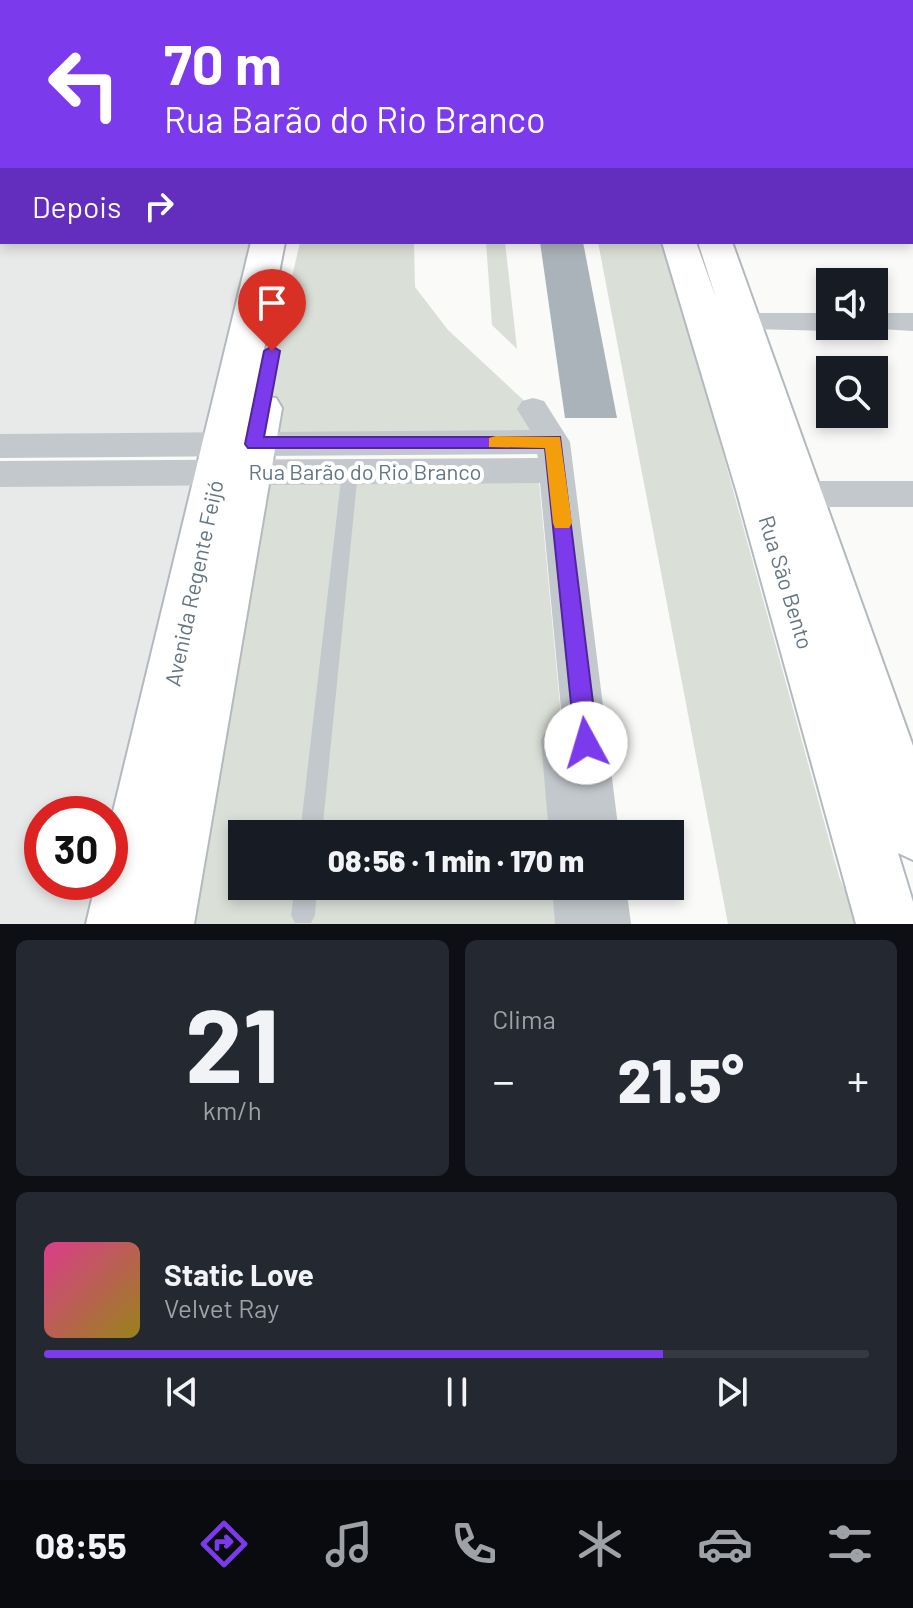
<!DOCTYPE html>
<html lang="pt">
<head>
<meta charset="utf-8">
<style>
	:root { --surface:#171b24; --page:#242831; --text:#f1f3f6; --muted:#9ea1a6; --line:#363941; --accent:#7c3aed }
	body { margin:0; font-family:Barlow,sans-serif; background:var(--page); color:var(--text); height:100vh; display:flex; flex-direction:column; font-size:30px; white-space:nowrap }
	* { box-sizing:border-box; margin:0 }
	p { font-size:26px; color:var(--muted) }
	.icon { flex:none; width:44px; height:44px; fill:none; stroke:currentColor; stroke-width:2; stroke-linecap:round; stroke-linejoin:round }
	.map { position:relative; height:924px; overflow:hidden }
	.panel { display:flex; flex-direction:column; gap:16px; padding:16px; background:#0d0f14; flex:1 }
	.panel>* { flex:none }
	.banner { position:absolute; left:0px; top:0px; width:914px; height:244px; box-shadow:0 4px 12px #0003; background:#7c3aed; color:#fff; overflow:hidden }
	.fabs { position:absolute; left:816px; top:268px; display:grid; gap:16px }
	.fabs a { display:grid; place-items:center; width:72px; height:72px; border-radius:0px; background:var(--surface); box-shadow:0 4px 12px #0003; font-size:40px }
	.speed { position:absolute; left:24px; top:796px; display:flex; gap:16px; font-size:40px; font-weight:700; text-align:center }
	.speed>* { display:grid; place-content:center; width:104px; height:104px; border-radius:50%; background:var(--surface); box-shadow:0 4px 12px #0003; line-height:1 }
	.speed .limit { border:12px solid #d22; background:#fff; color:#111 }
	.pin { position:absolute; display:grid; place-items:center; width:68px; height:68px; color:#fff; margin:-82px -34px; border-radius:50% 50% 50% 0; rotate:-45deg; box-shadow:0 0 8px #0007 }
	.pin .icon { rotate:45deg }
	.me { position:absolute; width:88px; margin:-44px; rotate:354deg; stroke-linejoin:round; filter:drop-shadow(0 0 6px #0008) }
	.turn { display:flex; align-items:center; gap:28px; height:168px; padding:0 32px; font-size:36px }
	.turn .icon { width:104px; height:104px; stroke-width:2.5 }
	.turn b { display:block; font-size:56px; line-height:68px }
	.then { display:flex; align-items:center; height:76px; padding:0 32px; background:#0003; gap:16px; font-size:30px }
	.big { font-size:60px; font-weight:800; line-height:1.1 }
	.panel .card { flex:1; display:flex; flex-direction:column; justify-content:center; gap:12px; min-width:0; padding:0 28px; border-radius:12px; background:var(--page) }
	.panel .dial { align-items:center; gap:0 }
	.dial b { font-size:104px; line-height:1 }
	.song { display:flex; align-items:center; gap:24px }
	.cover { width:96px; height:96px; border-radius:12px; background:linear-gradient(135deg,hsl(330 70% 55%),hsl(50 70% 35%)) }
	.played { height:8px; border-radius:4px; background:linear-gradient(90deg,var(--accent) 75%,var(--line) 75%) }
	.keys { display:flex; justify-content:space-around; direction:ltr }
	.heat { display:flex; justify-content:space-between; align-items:center; font-size:44px; direction:ltr }
	.panel .tiles { flex:1; display:grid; gap:16px; grid-template-columns:1fr 1fr }
	.card:last-child { grid-column:span 2 }
	.trip { position:absolute; left:228px; top:820px; width:456px; height:80px; border-radius:0px; background:var(--surface); box-shadow:0 4px 12px #0003; font-weight:800; line-height:80px; text-align:center }
	.tab-bar { display:flex; height:128px; justify-content:space-around; align-items:center; background:#090b0e; color:var(--muted) }
	.tab-bar .icon { width:56px; height:56px }
	.tab-bar .active { color:var(--accent) }
	.tab-bar b { font-size:36px; color:var(--text) }
	.map>svg:first-child { display:block }
	.built { fill:#e8e9e9; fill-rule:evenodd }
	.green { fill:#dadfd7 }
	.building { fill:#aab3b9 }
	.lines { fill:none; stroke-linecap:round; stroke-linejoin:round }
	.secondary-casing { stroke:#b3babf; stroke-width:4 }
	.lane { fill:#c3c8cc; fill-rule:evenodd }
	.street { fill:#c3c8cc; fill-rule:evenodd }
	.secondary { fill:#fff; fill-rule:evenodd }
	.route { fill:#7c3aed; stroke:#51269a; stroke-width:2 }
	.slow { fill:#f59e0b }
	.labels { text-anchor:middle; dominant-baseline:central; stroke-width:8; stroke-linejoin:round; paint-order:stroke }
	.street-label { font-size:22px; fill:#657683; stroke:#fff }
</style>
</head>
<body>
<div class="map">
<svg width="913" height="924" viewBox="0 0 913 924">
	<rect width="100%" height="100%" fill="#fafaf8"/>
	<path class="built" d="M0,187L2,242H268L223,444L0,446Z
		M217,472L118,924H0V474ZM42,814H110V882H42Z"/>
	<path class="green" d="M300,242H414L415,287L448,330L533,409L536,442L254,444Z
		M486,242H505L517,349L492,325Z
		M598,242H665L839,876L858,924H728Z
		M538,470L572,834H242V886H576L580,924H162L249,472Z"/>
	<path class="building" d="M540,242H583L617,418H565Z"/>
	<g class="lines">
		<defs>
			<path id="secondary" d="M309,0H333V2H309Z
				M591,0H615V2H591Z
				M912,26H913V42H912Z
				M251,242H285L255,396L276,398L282,408L194,924H86L96,882H110V824Z
				M662,242H696L716,298L698,242H732L913,746V860L898,853L913,902V924H856L737,493Z"/>
		</defs>
		<use href="#secondary" class="secondary-casing"/>
		<path class="lane" d="M350,465L358,471L322,834H300L342,471Z
			M295,886H317L315,915L311,923H295L291,915Z"/>
		<path class="street" d="M14,0H33L13,2Z
			M866,0H884L885,2H867Z
			M0,12H2V24H0Z
			M2,43V58H0V44Z
			M0,165H2V179H0Z
			M912,191H913V207H912Z
			M715,313H830V326H842L830,331L705,328L700,322L705,316Z
			M874,313H913V331L864,328L862,326H874Z
			M533,398L544,401L570,442L619,834H549L541,740L548,726L562,720L540,483L0,487V461L538,458L537,454L0,458V434L530,430L517,409L522,401Z
			M776,481H913V507H776L764,503L758,494L764,485Z
			M552,886H626L631,924H555Z"/>
		<use href="#secondary" class="secondary"/>
	</g>
	<path class="route" d="M272,346L280,351L264,437H560L598,743L595,751L586,754L578,751L575,743L545,448H248L245,444L264,351Z"/>
	<path class="slow" d="M496,436L560,437L572,523L569,528H555L553,523L545,448L489,447V438Z"/>
	<g class="labels">
		<g class="street-label">
			<text x="365" y="471">Rua Barão do Rio Branco</text>
			<text transform="translate(787 582) rotate(73)">Rua São Bento</text>
			<text transform="translate(193 583) rotate(-78)">Avenida Regente Feijó</text>
		</g>
	</g>
</svg>
<div class="fabs">
<a><svg class="icon" aria-label="sound" viewBox="0 0 24 24"><path d="M4 9h4l5-4v14l-5-4H4zM17 9q2 3 0 6"/></svg></a>
<a><svg class="icon" aria-label="search" viewBox="0 0 24 24"><circle cx="10" cy="10" r="6"/><path d="M15 15l6 6"/></svg></a>
</div>
<div class="speed"><div class="limit">30</div></div>
<div class="pin" style="left:272px;top:351px;background:#d93025"><svg class="icon" aria-label="arrive" viewBox="0 0 24 24"><path d="M6 21V4h12l-3 4 3 4H6"/></svg></div>
<svg class="me" style="left:586px;top:743px" viewBox="-20 -20 40 40"><circle r="19" fill="#fff"/><path d="M0-13L10 11 0 6-10 11z" fill="#7c3aed"/></svg>
<div class="trip">08:56 · 1 min · 170 m</div>
<div class="banner">
<div class="turn"><svg class="icon" aria-label="left" viewBox="0 0 24 24"><path d="M17 20v-9H6M10 6l-5 5 5 5"/></svg><div><b>70 m</b>Rua Barão do Rio Branco</div></div>
<div class="then">Depois<svg class="icon" aria-label="right" viewBox="0 0 24 24"><path d="M7 20v-9h11M14 6l5 5-5 5"/></svg></div>
</div>
</div>
<section class="panel">
<div class="tiles">
<div class="card dial"><b>21</b><p>km/h</p></div>
<div class="card"><p>Clima</p>
<div class="heat"><a>−</a><b class="big">21.5°</b><a>+</a></div>
</div>
<div class="card">
<div class="song"><i class="cover"></i><div><b>Static Love</b><p>Velvet Ray</p></div></div>
<div class="played"></div>
<div class="keys"><svg class="icon" aria-label="previous" viewBox="0 0 24 24"><path d="M18 5L8 12l10 7zM5 5v14"/></svg><svg class="icon" aria-label="pause" viewBox="0 0 24 24"><path d="M8 5v14M16 5v14"/></svg><svg class="icon" aria-label="next" viewBox="0 0 24 24"><path d="M6 5l10 7-10 7zM19 5v14"/></svg></div>
</div>
</div>
</section>
<nav class="tab-bar">
<b>08:55</b>
<svg class="icon active" aria-label="directions" viewBox="0 0 24 24"><path d="M12 3l9 9-9 9-9-9zM9 14v-3h6M13 9l2 2-2 2"/></svg>
<svg class="icon" aria-label="music" viewBox="0 0 24 24"><path d="M9 18V5l10-2v13"/><circle cx="6" cy="18" r="3"/><circle cx="16" cy="16" r="3"/></svg>
<svg class="icon" aria-label="phone" viewBox="0 0 24 24"><path d="M5 4h4l2 5-3 2q2 4 5 5l2-3 5 2v4C11 20 4 13 5 4z"/></svg>
<svg class="icon" aria-label="climate" viewBox="0 0 24 24"><path d="M12 3v18M4 7l16 10M4 17L20 7"/></svg>
<svg class="icon" aria-label="car" viewBox="0 0 24 24"><path d="M5 17H2v-5l4-1 3-4h7l3 4 3 1v5h-3M9 17h6M6 11h13"/><circle cx="7" cy="17" r="2"/><circle cx="17" cy="17" r="2"/></svg>
<svg class="icon" aria-label="filters" viewBox="0 0 24 24"><path d="M4 7h16M4 17h16"/><circle cx="9" cy="7" r="2"/><circle cx="15" cy="17" r="2"/></svg>
</nav>
</body>
</html>
